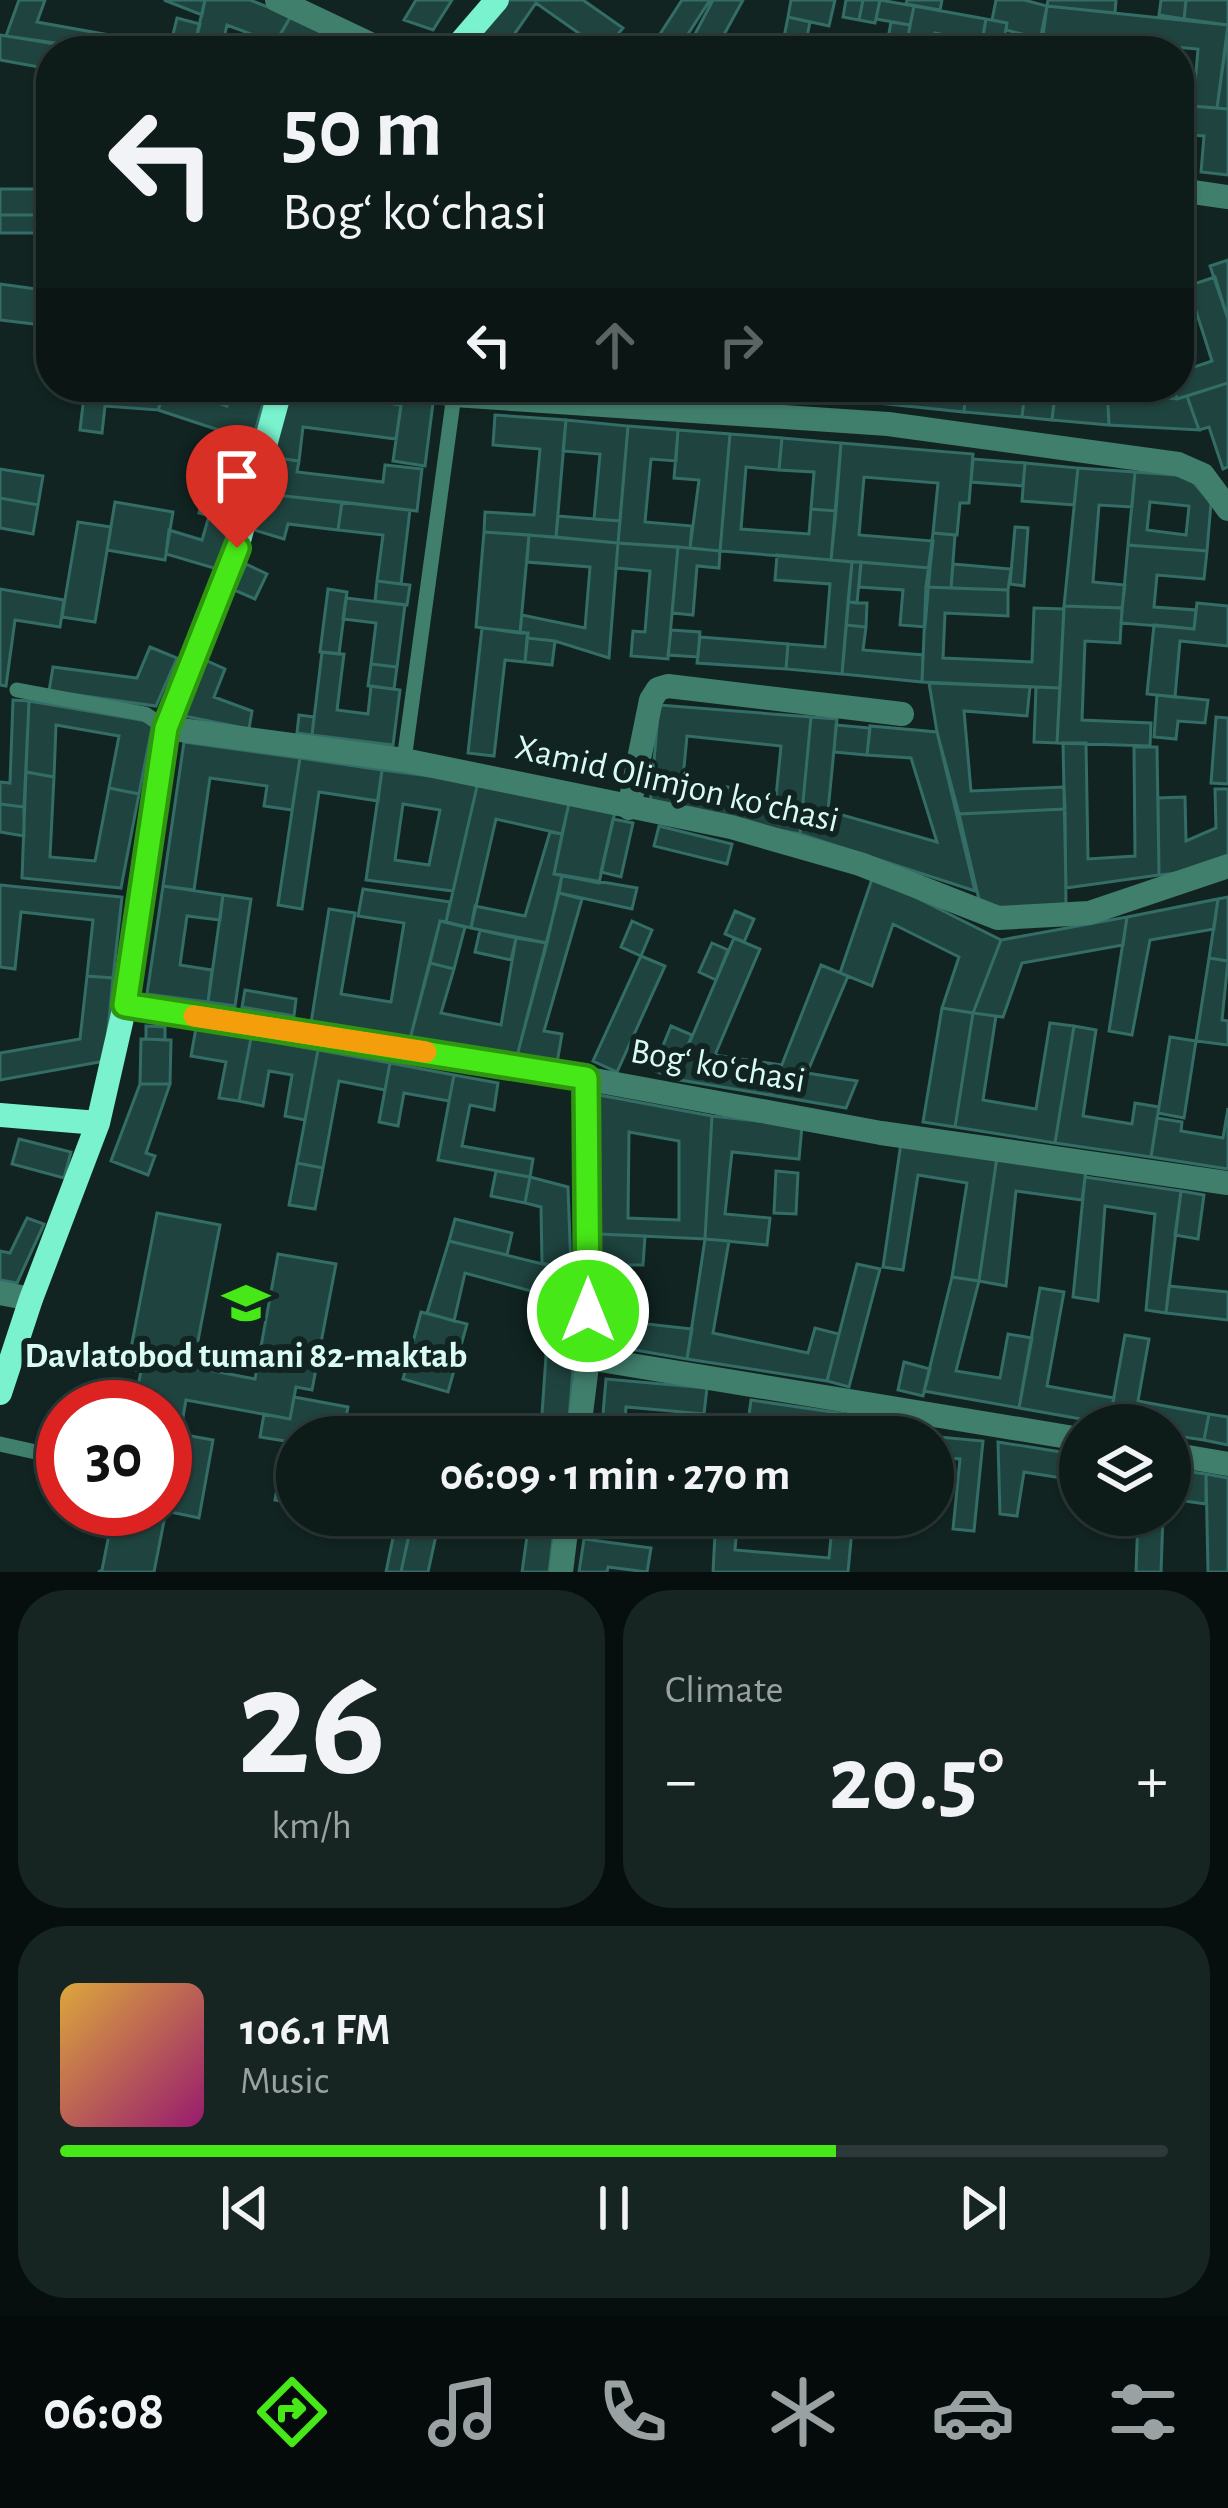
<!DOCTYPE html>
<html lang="en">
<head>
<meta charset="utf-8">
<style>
	:root { --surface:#0d1b19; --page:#162422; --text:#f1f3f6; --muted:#9aa1a2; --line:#2d3938; --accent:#47e817 }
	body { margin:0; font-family:"Alegreya Sans",sans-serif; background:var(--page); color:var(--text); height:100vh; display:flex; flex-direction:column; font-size:45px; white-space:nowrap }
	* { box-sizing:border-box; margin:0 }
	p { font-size:39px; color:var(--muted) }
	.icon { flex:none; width:66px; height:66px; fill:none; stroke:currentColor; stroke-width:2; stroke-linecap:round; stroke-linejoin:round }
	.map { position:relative; height:1572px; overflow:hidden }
	.sheet { display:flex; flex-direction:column; gap:18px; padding:18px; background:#070f0e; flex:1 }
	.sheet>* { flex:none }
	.banner { position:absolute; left:36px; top:36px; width:1158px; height:366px; border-radius:48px; box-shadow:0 3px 9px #0004,0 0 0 3px var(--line); background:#0d1b19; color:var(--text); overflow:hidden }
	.fabs { position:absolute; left:1059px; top:1404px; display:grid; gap:24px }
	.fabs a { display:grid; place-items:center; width:132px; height:132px; border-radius:50%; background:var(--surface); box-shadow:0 3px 9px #0004,0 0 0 3px var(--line); font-size:60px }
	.speed { position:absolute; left:36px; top:1380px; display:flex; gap:24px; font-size:60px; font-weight:700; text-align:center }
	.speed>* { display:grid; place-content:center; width:156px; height:156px; border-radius:50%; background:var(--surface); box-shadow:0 3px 9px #0004,0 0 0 3px var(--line); line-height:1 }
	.speed .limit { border:18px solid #d22; background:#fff; color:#111 }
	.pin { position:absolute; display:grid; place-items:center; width:102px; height:102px; color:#fff; margin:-123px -51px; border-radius:50% 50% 50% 0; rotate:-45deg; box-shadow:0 0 12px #0007 }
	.pin .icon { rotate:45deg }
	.me { position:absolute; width:132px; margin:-66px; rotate:0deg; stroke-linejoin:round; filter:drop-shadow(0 0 9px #0008) }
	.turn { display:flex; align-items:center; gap:42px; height:252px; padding:0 48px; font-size:54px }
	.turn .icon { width:156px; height:156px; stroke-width:2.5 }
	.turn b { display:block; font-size:84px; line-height:102px }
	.lanes { display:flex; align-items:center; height:114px; padding:0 48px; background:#0003; justify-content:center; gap:60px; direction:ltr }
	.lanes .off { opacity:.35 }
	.big { font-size:90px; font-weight:600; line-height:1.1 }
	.sheet .card { flex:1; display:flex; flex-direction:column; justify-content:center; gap:18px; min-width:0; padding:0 42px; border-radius:48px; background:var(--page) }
	.sheet .dial { align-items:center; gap:0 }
	.dial b { font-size:156px; line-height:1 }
	.song { display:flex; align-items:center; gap:36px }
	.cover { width:144px; height:144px; border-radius:18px; background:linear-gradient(135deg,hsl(40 70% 55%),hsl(320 70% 35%)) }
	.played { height:12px; border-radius:6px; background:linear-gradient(90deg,var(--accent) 70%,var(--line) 70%) }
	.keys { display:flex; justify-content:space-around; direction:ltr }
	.heat { display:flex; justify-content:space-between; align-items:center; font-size:66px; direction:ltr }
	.sheet .tiles { flex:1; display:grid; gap:18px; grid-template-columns:1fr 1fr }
	.card:last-child { grid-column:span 2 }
	.trip { position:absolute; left:276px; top:1416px; width:678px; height:120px; border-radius:60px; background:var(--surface); box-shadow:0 3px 9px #0004,0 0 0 3px var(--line); font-weight:600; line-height:120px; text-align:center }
	.tab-bar { display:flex; height:192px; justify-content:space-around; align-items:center; background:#050b0a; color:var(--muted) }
	.tab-bar .icon { width:84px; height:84px }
	.tab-bar .selected { color:var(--accent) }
	.tab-bar b { font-size:54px; color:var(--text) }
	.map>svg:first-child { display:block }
	.building { fill:#1f443f; stroke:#336d66; stroke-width:3; fill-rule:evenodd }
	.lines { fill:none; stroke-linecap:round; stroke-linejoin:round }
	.lane { stroke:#417f6d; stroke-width:15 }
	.street { stroke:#417f6d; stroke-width:24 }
	.secondary { stroke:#79f2cd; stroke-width:24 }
	.route-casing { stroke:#2e970f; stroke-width:30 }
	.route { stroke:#47e817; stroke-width:21 }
	.slow { stroke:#f59e0b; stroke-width:21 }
	.labels { text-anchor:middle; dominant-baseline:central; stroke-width:12; stroke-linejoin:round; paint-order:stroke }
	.street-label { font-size:36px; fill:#d9fbf4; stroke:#112421 }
	.poi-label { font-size:36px; font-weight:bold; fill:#d9fbf4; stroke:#112421 }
</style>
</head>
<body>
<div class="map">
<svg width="1228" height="1572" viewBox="0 0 1228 1572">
	<rect width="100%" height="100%" fill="#112421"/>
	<path class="building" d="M19,0H45L37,22L115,36L111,51L6,36Z
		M164,0H205L202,15Z
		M205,0H250L291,16L275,43L227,25L221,51H193Z
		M416,0H452L433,30L404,20Z
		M503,0H583L623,28L604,51L536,3L504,49L480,33Z
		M682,0H710L677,51H649Z
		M713,0H743L715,51H686Z
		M791,0H835L829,26L788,17Z
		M846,0H863L859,20L843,17Z
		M863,0H880L875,23L859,20Z
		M880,0L914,6L910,25L876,19Z
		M907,0H942L940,10L906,4Z
		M996,0H1024L1047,6L1039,45L1021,41L1022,34L1006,30L1007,23L992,20Z
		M1048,0H1116L1115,13L1047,6Z
		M1161,0H1186L1184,19L1159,15Z
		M1186,0H1228V25L1184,19Z
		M914,6L986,19L982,42L935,33L931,51H905Z
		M1047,6L1228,25L1217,108L1179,105V83L1195,84L1198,49L1071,38L1075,51H1041Z
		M291,16L368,51H271Z
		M788,17L810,22L805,46L783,42Z
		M177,18L200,24L193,51H169Z
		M986,19L1007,23L1002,51H980Z
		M891,22L910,25L906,48L887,44Z
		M1228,30V109L1217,108Z
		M0,35L74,47L73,51H51V108L43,106L50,69L0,60Z
		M115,36L169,51H111Z
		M1179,105L1228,109V175L1201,172L1204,136L1179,134Z
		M39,162L51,163V199L37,198Z
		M0,189H36V215H0Z
		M37,198L51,199V233H0V215H36Z
		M1228,260V319L1210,266Z
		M1190,263L1196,283L1188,286L1191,294L1179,298V267Z
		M1215,277L1228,319V383L1177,399L1173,387H1179V372L1212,361L1188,286Z
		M0,284L51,291V326L0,320Z
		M1228,383V467L1223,469L1209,427L1199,430L1187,396Z
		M85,387H166L158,410L105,406L102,433L80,430Z
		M166,387L227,406L232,387H268L252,441L158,410Z
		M732,387H776L775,393Z
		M776,387H850L848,400L775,393Z
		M850,387H966L964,412L848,400Z
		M966,387H1048L1047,391L1025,390L1022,417L964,412Z
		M1056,387H1107L1109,425L1052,420Z
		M1107,387H1129V394L1177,399L1187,396L1199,430L1109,425Z
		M287,390L401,405L396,439L303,427L299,461L270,457Z
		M1025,390L1055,392L1052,420L1022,417Z
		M402,399L433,403L425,466L393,461Z
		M495,415L566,420L556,537L484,532L485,512L534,515L540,449L493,445Z
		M566,420L628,426L620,521L594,519L600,454L563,451Z
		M628,426L678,430L676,461L651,459L645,522L692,526L690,548L618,543Z
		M678,430L730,434L720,551L690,548L699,480L674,478Z
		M220,433L252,441L231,522L199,513Z
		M730,434L782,438L779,470L746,467L741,529L809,534L811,509L836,511L831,560L720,551Z
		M782,438L841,443L836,511L811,509L814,472L779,470Z
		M841,443L973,454L969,503H960L957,535L933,533L938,483L864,477L859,535L933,541L930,568L831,560Z
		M270,457L299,461L297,472L383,482L385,465L422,469L417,511L266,494Z
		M973,459L1025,463L1023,486L971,482Z
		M1025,463L1078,468L1074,505L1022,501Z
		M1078,468L1135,472L1132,507L1099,505L1093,582L1125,585L1122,608L1064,606Z
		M0,469L43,476L38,505L0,498Z
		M1135,472L1188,476L1211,503L1207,551L1128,545ZM1150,502L1189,506L1186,535L1147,530Z
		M266,494L342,502L338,530L288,524L284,539L254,530Z
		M0,498L38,505L33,534L0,528Z
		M115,502L173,512L165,560L107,550Z
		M342,502L410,510L401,584L377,581L383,535L338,530Z
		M209,516L231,522L217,569L166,554L169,530L202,540Z
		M558,516L620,521L618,543L556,537Z
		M78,522L111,527L95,622L62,617Z
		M1015,527L1028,528L1024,586L1010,584Z
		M484,532L529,535L520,633L476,627Z
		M933,533L955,535L951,588L926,587Z
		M529,535L618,543L609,658L555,641L527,638L528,633H520L522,615L585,628L590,567L527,562Z
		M618,543L678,547L668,659L631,656L633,631L645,632L650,571L616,568Z
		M1128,545L1207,551L1204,579L1157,575L1154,607L1196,610L1194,629L1121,623Z
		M678,547L720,551L719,568L697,566L693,615L672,613Z
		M777,555L852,562L842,674L786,669L788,644L825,647L830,584L775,580Z
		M852,562H861L857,603L848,602Z
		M861,562L930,568L925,627L900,625L903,590L859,587Z
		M246,564L267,574L255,599L234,590Z
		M953,564L1011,569L1008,590L951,588Z
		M377,581L410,585L407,605L375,601Z
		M926,587L1008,590V616L945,613L943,658L1032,662L1034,608L1064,609L1060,688L922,682Z
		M0,589L64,600L60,627L15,620L6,686L0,685Z
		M328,589L347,592L339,654L320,652Z
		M346,598L405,605L397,667L371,664L376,623L343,619Z
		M848,602L867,603L866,627L846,625Z
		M1197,603L1228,606V646L1180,641L1175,697L1147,694L1154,625L1194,629Z
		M1064,606L1122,608L1120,643L1085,641L1082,720L1151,723L1150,746L1057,743Z
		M846,625L866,627L863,650L923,655L922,682L842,674Z
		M482,628L528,633L525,662L505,660L494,756L468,753Z
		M671,630L700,632L698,657L668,655Z
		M700,637L788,644L786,669L697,663Z
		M527,638L555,641L552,665L525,662Z
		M150,647L177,658L156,706L49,691L53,667L137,678Z
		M322,652L344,654L337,710L368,714L371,686L400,690L393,745L312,735Z
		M203,659L225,669L214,697L252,711L249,729L179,715Z
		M371,664L397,667L394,689L368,686Z
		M929,683L1030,687L1027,716L964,711L971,791L1064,787L1065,809L959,814L937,732Z
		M1036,687L1060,688L1057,743L1034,742Z
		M1157,695L1208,700L1205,723L1178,721L1176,739L1154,737Z
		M13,700L29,701L24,807L0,804V782L10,783Z
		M29,701L153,722L139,794L109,788L119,736L56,725L54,777L26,772Z
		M659,705L811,717L800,834L650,805ZM687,736L781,746L776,797L683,778Z
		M299,715L314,717L312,735L297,733Z
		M811,717L837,719L828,811L937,842L911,758L867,755L870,726L937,732L975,891L800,834Z
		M1216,717L1228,718V784L1211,783Z
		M836,725L870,728L867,755L834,752Z
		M184,742L300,758L292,810L264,806L267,786L210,778L194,890L163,886Z
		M1063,743H1086L1088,859L1135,856L1134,747H1157L1159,875L1066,888Z
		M300,758L382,770L378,801L319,792L302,909L278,905Z
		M382,770L478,782L453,891L366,880ZM403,804L440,810L429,865L395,860Z
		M26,772L54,777L50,857L95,861L109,788L139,794L121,888L22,878Z
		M478,782L569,803L562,834L496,819L471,928L446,922Z
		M1215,789H1228V857L1203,870L1159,875L1158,798L1185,797L1186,841L1216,828Z
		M569,803L615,812L599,883L554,874Z
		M0,804L24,807V836L0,832Z
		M1065,809L1066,908H981L959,814Z
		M613,819L633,823L621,877L601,872Z
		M659,826L732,844L727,864L654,846Z
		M550,832L562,834L554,874L562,875L547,943L471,928L475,906L525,916Z
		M562,875L637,888L632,909L559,893Z
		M873,876L1001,940L973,1013L942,1008L959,957L893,924L872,986L840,973Z
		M0,885L122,897L113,978L87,976L93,920L21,912L15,969L0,967Z
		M163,886L223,895L220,920L187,916L180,965L212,970L208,1002L147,994Z
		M363,889L450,902L446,922L440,921L410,1039L311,1023L329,909L355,913L341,994L391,1002L404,923L358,916Z
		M559,893L582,899L544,1031L562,1034L557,1063L517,1056Z
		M223,895L251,899L235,1006L208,1002Z
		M1228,897V961L1209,958L1218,899Z
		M1218,899L1214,929L1150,940L1132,1035L1109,1031L1127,917Z
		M735,911L754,919L744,942L725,934Z
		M1127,917L1123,945L1022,963L1003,1017L973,1013L1001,940Z
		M440,921L465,927L454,969L430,963Z
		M632,921L652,930L641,956L621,947Z
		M480,930L516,938L511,960L475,952Z
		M516,938L547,943L517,1056L410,1039L430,963L454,969L441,1013L501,1025Z
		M734,938L760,949L715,1055L781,1065L770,1095L674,1079Z
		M712,943L728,950L716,980L699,972Z
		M641,956L665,966L617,1072L593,1061Z
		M1209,958L1228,961L1222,1020L1228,1021V1045L1196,1041Z
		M821,965L848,976L807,1073L857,1081L846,1108L770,1095Z
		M87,976L113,978L105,1061L0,1080V1053L80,1039Z
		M245,990L296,999L294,1016L242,1007Z
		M942,1008L973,1013L955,1127L923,1122Z
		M973,1013L996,1016L983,1100L1036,1109L1050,1023L1074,1026L1055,1143L955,1127Z
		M146,1026L165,1027V1040L146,1039Z
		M671,1026L692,1035L674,1079L653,1070Z
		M1074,1026L1096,1030L1083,1116L1132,1124L1135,1103L1159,1107L1151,1157L1055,1143Z
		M196,1028L251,1038L239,1101L219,1098L226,1062L191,1056Z
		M1170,1037L1196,1041L1184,1118L1158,1113Z
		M251,1038L318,1050L305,1120L285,1116L292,1075L269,1071L263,1106L239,1101Z
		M141,1039L171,1040L170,1084H140Z
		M318,1050L390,1063L385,1090L339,1081L323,1168L297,1163Z
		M390,1063L454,1075L449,1101L404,1093L398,1126L379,1122Z
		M454,1075L498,1083L494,1110L470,1105L462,1146L533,1159L530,1177L438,1160Z
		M140,1084H170L146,1153L155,1156L148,1175L111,1161Z
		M599,1095L712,1116L705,1239L599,1234ZM629,1132L679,1141V1220L628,1218Z
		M1228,1108V1169L1151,1157L1157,1118L1182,1122L1181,1131L1223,1138Z
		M712,1116L802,1126L799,1159L732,1152L725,1214L770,1218L767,1245L705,1239Z
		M19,1139L71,1152L64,1178L12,1164Z
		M901,1143L997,1157L979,1281L952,1277L967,1183L918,1175L903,1270L883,1267Z
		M997,1157L1086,1171L1082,1200L1016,1191L1006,1286L979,1281Z
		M297,1163L323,1168L315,1209L289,1205Z
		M496,1171L530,1177L525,1203L491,1196Z
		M776,1171L798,1173L796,1214L774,1213Z
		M530,1177L568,1187L571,1271L542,1263L541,1207L525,1203Z
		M1085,1177L1181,1191L1166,1313L1146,1310L1155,1214L1105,1206L1098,1301L1073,1297Z
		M1181,1191L1204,1195L1198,1239L1175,1235Z
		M157,1213L220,1225L193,1367L255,1379L278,1254L336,1264L312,1390L296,1387L290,1419L186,1400L180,1434L213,1440L199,1518L166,1511L154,1572H98L102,1570L114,1509H165V1407H134L141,1371L127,1369Z
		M27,1218L44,1224L17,1283L0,1280V1251L10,1253Z
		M455,1219L512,1233L507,1255L449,1241Z
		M599,1234L645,1236L643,1265H629V1322L692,1329L687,1359L600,1344Z
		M705,1239L729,1241L713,1333L808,1353L815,1328L839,1334L827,1381L687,1359Z
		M449,1241L571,1271L574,1358L546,1356L542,1294L465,1273L454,1321L427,1313Z
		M857,1264L880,1269L849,1387L827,1381Z
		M952,1277L979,1281L956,1371L1000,1378L1008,1334L1032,1338L1019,1408L924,1391Z
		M1169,1286L1228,1292V1320L1166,1313Z
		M1040,1288L1064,1292L1047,1386L1114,1398L1109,1424L1019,1408Z
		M421,1312L467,1324L448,1392L403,1379Z
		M1125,1335L1149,1339L1138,1401L1209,1414L1204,1440L1170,1435V1425L1109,1424Z
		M546,1356L574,1358L569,1418L542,1414Z
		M904,1362L930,1369L923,1396L898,1390Z
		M606,1379L707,1388L704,1414L626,1407L624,1437H601Z
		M294,1397L348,1407L342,1437H297V1504L275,1500L285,1441L260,1437L264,1414L290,1419Z
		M751,1400L866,1417L863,1437L773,1432L772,1437H746Z
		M542,1414L569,1418L567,1437H539Z
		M1209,1414L1228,1417V1445L1204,1440Z
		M866,1417L918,1428L917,1437H863Z
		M917,1435L983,1441L974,1531L953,1529L960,1459L933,1457V1437Z
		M998,1442L1080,1455V1481L1024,1472L1017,1516L1000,1514Z
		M1170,1469L1206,1474V1504L1170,1499Z
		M1206,1474L1228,1478V1572H1208Z
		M397,1515H423L422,1528L396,1523Z
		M530,1515H556L549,1572H522Z
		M585,1515H716L713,1537L584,1526Z
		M716,1515H738L735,1550L829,1558L833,1517L853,1519L848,1572H713Z
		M1138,1515H1163L1161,1572H1136Z
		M396,1523L411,1526L401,1572H386Z
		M411,1526L437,1531L428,1572H401Z
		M584,1539L651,1548L647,1572L608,1567L607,1572H579Z"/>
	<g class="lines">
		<path class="lane" d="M17,690L145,714L166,728
			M404,760L454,395
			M0,1444L63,1458"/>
		<path class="street" d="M277,0L385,51
			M1179,190L1228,197
			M409,387L454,395L888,424L1178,464L1203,475L1228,509
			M166,728L404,760L731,827L860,864L998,918L1089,913L1228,866
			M629,808L651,700L658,689L668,686L902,714
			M125,1005L508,1064L881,1133L1228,1183
			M0,1293L31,1299
			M588,1358L1080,1439
			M578,1437L588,1358L587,1078
			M1170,1454L1228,1464
			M561,1572L568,1515"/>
		<path class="secondary" d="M453,51L497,0
			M0,1115L98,1123
			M0,1393L31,1299L98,1123L125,1005L166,728L237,548L281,387"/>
	</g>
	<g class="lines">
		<defs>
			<path id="route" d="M237,548L166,728L125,1005L586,1078L588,1311"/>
		</defs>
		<use href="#route" class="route-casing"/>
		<use href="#route" class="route"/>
		<path class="slow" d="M194,1016L426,1052"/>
	</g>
	<defs>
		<symbol id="school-bare" viewBox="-9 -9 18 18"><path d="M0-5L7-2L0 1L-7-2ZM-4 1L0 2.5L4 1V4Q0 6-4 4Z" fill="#47e817" stroke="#112421" stroke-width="2.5" paint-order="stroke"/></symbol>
	</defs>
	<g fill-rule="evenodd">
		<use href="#school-bare" x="213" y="1270" width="66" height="66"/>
	</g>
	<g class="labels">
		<g class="street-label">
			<text transform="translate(677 784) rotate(13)">Xamid Olimjon koʻchasi</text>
			<text transform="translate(718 1066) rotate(10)">Bogʻ koʻchasi</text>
		</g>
		<g class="poi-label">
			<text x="246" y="1356">Davlatobod tumani 82-maktab</text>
		</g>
	</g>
</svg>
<div class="fabs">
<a><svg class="icon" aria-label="layers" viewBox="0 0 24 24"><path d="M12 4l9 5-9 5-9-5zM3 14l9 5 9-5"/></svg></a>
</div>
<div class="speed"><div class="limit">30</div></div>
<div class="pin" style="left:237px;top:548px;background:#d93025"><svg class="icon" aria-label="arrive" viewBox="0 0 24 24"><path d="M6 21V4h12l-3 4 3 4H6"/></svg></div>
<svg class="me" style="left:588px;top:1311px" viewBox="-20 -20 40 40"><circle r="17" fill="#47e817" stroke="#fff" stroke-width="3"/><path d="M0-11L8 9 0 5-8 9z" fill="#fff"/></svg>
<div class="trip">06:09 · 1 min · 270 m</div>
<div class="banner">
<div class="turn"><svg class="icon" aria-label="left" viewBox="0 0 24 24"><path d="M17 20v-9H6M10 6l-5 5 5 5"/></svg><div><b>50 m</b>Bogʻ koʻchasi</div></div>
<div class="lanes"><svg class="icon" aria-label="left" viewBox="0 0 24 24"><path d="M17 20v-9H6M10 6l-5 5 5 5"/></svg><svg class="icon off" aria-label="ahead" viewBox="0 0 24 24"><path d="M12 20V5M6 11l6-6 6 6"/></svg><svg class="icon off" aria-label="right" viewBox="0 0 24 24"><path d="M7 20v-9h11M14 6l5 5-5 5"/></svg></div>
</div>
</div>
<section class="sheet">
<div class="tiles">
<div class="card dial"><b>26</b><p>km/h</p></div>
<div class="card"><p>Climate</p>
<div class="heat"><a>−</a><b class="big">20.5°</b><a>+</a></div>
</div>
<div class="card">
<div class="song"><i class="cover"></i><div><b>106.1 FM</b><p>Music</p></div></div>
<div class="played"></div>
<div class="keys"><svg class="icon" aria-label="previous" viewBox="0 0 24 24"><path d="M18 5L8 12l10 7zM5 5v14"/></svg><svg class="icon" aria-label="pause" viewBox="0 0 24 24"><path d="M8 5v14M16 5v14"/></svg><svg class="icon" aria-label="next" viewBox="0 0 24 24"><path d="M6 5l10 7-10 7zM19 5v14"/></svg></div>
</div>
</div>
</section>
<nav class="tab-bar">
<b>06:08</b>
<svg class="icon selected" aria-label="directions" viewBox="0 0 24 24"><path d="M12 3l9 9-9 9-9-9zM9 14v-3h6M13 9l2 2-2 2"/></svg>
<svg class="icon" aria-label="music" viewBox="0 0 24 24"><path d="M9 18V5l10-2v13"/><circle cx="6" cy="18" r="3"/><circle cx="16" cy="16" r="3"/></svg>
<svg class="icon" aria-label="phone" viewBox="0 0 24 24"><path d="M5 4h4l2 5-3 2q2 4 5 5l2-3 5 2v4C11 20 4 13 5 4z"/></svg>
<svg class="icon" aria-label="climate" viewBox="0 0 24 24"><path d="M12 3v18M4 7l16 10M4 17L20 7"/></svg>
<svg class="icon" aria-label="car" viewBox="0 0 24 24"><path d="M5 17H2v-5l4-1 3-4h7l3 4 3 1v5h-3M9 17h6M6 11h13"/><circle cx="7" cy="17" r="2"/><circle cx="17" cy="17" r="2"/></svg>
<svg class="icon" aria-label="filters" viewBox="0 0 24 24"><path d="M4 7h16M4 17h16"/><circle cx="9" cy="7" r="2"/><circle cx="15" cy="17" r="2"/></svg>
</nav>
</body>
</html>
